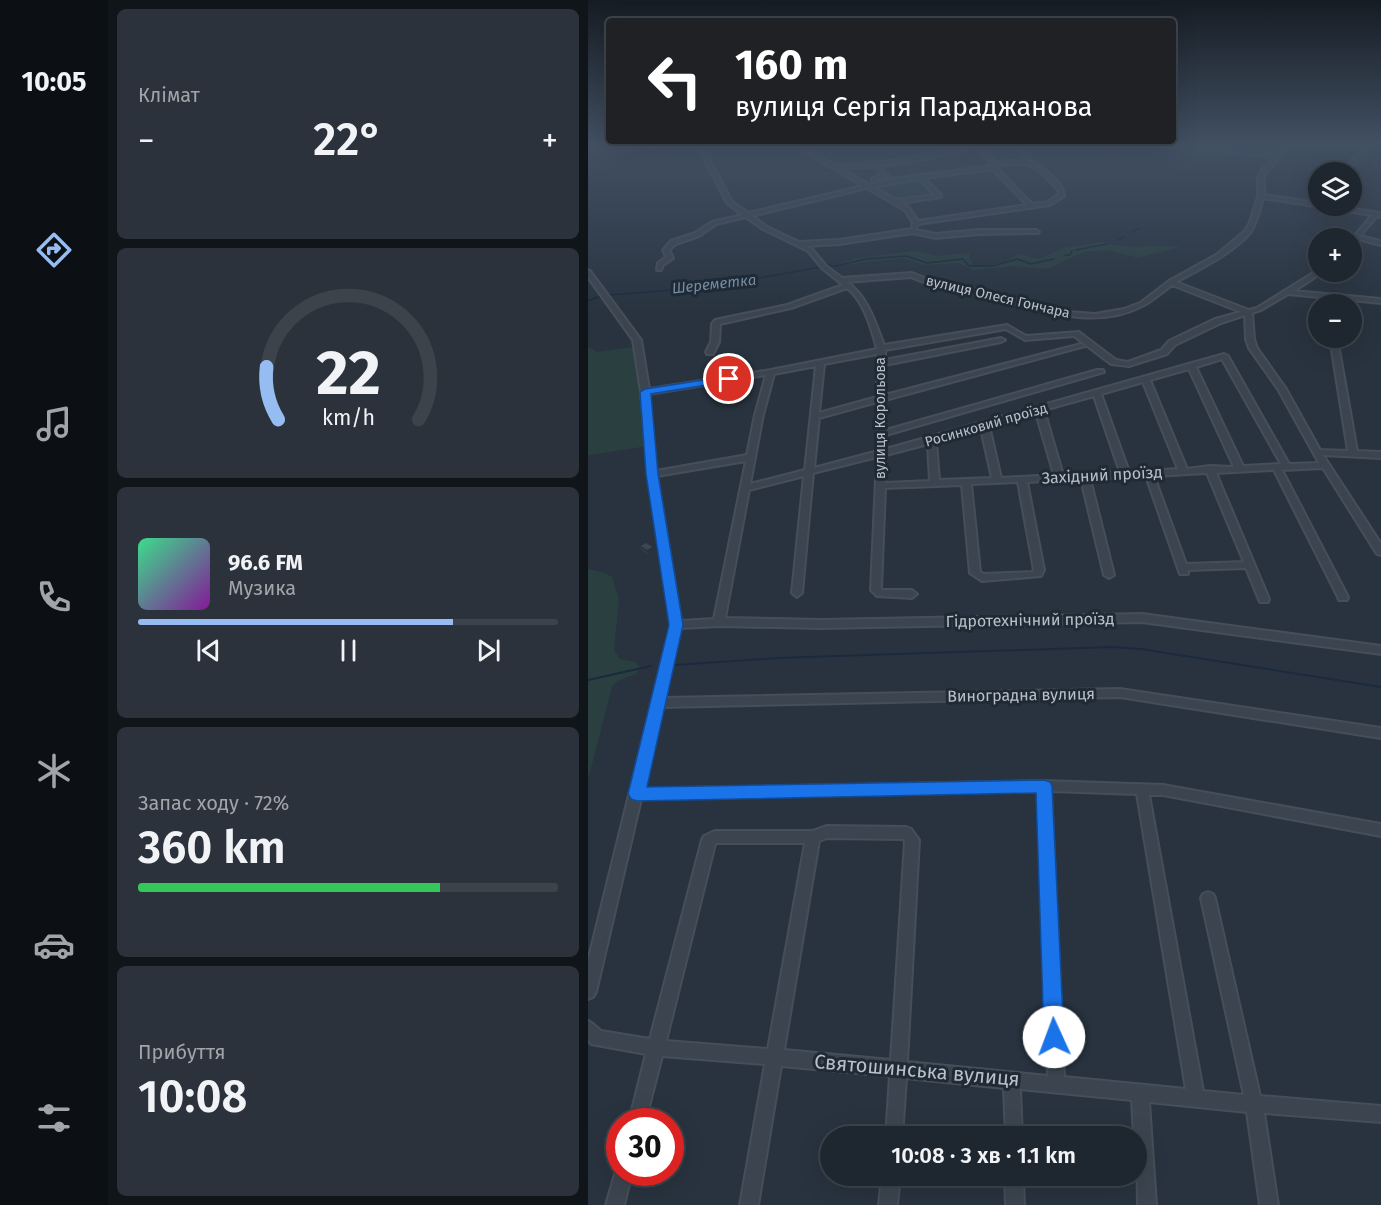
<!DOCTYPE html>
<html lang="uk">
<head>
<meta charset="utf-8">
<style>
	:root { --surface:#1e262f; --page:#2b323b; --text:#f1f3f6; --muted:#a1a5aa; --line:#3c434b; --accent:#96bdf1 }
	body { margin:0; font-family:"Fira Sans",sans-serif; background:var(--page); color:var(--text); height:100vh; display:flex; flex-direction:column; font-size:22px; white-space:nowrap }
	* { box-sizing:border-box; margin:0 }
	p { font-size:20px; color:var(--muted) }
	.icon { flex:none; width:33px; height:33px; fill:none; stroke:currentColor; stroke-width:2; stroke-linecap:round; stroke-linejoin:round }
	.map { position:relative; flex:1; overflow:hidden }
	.sheet { display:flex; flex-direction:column; gap:9px; padding:9px; background:#10151a; width:480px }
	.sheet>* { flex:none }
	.guide { position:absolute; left:18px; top:18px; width:570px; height:126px; border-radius:6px; box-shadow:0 6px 24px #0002,0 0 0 2px var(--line); background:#202124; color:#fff; overflow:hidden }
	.fabs { position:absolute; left:720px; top:162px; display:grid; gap:12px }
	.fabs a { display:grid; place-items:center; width:54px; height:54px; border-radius:50%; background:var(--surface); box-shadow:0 6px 24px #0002,0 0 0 2px var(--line); font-size:30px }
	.speed { position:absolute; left:18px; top:1108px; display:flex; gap:12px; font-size:30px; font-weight:700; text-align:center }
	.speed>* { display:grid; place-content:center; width:78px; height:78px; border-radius:50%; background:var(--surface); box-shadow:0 6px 24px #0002,0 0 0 2px var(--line); line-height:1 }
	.speed .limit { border:9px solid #d22; background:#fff; color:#111 }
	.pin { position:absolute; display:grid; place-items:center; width:51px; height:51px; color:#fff; margin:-26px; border:3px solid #fff; border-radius:50%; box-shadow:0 2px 6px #0007 }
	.me { position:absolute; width:66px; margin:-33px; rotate:358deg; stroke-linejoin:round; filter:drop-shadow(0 0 4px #0008) }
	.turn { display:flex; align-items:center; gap:21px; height:126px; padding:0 30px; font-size:27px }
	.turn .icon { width:78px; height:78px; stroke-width:2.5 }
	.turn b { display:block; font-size:42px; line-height:51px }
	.big { font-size:45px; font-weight:600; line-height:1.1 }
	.sheet .tile { flex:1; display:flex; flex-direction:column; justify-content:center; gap:9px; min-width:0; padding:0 21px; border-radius:9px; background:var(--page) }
	.sheet .dial { align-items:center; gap:0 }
	.dial svg { height:156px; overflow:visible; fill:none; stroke:var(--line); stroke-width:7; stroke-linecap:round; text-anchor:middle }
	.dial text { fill:var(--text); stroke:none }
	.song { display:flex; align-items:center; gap:18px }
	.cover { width:72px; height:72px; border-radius:9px; background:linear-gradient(135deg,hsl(150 70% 55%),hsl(290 70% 35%)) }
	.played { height:6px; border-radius:3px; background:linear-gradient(90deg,var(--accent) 75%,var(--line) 75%) }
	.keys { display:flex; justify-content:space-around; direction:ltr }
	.heat { display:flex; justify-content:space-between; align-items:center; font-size:33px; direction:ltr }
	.charge { height:9px; border-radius:4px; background:linear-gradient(90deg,#34c759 72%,var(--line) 0) }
	.trip { position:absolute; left:232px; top:1126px; width:327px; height:60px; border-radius:30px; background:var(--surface); box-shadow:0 6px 24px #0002,0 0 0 2px var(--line); font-weight:600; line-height:60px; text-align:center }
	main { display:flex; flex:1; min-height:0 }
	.tab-bar { display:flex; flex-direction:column; width:108px; justify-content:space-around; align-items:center; background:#0c0f13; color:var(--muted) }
	.tab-bar .icon { width:42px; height:42px }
	.tab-bar .selected { color:var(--accent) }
	.tab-bar b { font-size:27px; color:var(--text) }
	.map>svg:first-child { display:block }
	.green { fill:#2a3f40 }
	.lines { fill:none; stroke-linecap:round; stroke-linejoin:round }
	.stream-far1 { stroke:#1b2a3d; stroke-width:1.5 }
	.stream { stroke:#1b2a3d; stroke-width:2 }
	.minor-casing { stroke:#454e59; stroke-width:4 }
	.minor { fill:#3c454f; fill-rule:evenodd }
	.wall { fill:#323d49 }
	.shaded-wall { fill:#29323c }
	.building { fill:#3a4755; stroke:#29323c; stroke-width:1.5 }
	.route { fill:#1a73e8; stroke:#114b97; stroke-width:1.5 }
	.labels { text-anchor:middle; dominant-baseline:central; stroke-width:6; stroke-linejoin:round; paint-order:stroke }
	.far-street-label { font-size:14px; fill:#b8c0ca; stroke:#202a35 }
	.far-water-label { font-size:15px; font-style:italic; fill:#748ca6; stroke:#202a35 }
	.street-label { font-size:16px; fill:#b8c0ca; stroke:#202a35 }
	.near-street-label { font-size:20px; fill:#b8c0ca; stroke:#202a35 }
</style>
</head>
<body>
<main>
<nav class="tab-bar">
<b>10:05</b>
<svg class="icon selected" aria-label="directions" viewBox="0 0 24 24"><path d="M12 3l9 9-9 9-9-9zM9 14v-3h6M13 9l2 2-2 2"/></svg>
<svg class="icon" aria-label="music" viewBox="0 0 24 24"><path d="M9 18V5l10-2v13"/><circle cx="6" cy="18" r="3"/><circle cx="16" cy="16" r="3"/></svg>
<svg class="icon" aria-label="phone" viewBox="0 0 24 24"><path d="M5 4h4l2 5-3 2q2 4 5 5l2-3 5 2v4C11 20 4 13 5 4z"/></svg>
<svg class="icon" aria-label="climate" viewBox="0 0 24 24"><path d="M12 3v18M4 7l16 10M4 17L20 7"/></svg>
<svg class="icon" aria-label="car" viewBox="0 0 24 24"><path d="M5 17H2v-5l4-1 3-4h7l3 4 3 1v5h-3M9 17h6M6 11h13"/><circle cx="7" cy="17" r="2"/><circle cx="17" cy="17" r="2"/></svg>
<svg class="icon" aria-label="filters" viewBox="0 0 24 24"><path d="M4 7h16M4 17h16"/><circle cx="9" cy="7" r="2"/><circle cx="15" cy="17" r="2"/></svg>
</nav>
<section class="sheet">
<div class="tile"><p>Клімат</p>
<div class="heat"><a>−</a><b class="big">22°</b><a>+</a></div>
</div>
<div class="tile dial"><svg viewBox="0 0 100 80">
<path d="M14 69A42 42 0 1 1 86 69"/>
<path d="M14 69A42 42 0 0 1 8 42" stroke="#96bdf1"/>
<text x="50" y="56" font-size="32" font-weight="700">22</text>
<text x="50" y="72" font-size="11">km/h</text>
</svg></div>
<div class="tile">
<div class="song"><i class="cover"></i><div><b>96.6 FM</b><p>Музика</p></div></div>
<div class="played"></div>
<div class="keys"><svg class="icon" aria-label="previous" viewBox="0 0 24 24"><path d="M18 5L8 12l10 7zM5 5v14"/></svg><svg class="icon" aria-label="pause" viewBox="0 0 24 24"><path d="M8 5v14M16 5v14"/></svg><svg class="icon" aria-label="next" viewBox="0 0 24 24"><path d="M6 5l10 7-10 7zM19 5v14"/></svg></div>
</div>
<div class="tile"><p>Запас ходу · 72%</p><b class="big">360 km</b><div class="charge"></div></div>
<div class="tile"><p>Прибуття</p><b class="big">10:08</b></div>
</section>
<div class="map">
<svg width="793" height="1205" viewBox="0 0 793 1205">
	<rect width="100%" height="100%" fill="#28333f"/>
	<path class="green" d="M322,160L337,176L333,177L352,195L308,202L283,188L327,177L316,165L301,167L297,164Z
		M515,242C543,251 565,243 592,247L550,258L519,250L496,252L459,269L426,266L386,270L370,263L336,265L314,258L247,266L268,258L328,251L348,256L381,253L385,266L389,267L415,263L431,254L451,259L475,248Z
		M51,346L61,446L1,455L0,458V347L9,352Z
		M0,569L17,573L24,577L31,599L26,650L32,659L47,662L52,667L48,674L29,681L24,687L0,780Z"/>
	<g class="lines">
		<path class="stream-far1" d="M543,232L552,228
			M530,240L536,237
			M488,250L519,244
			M477,255H482L484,251
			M238,265L248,266L278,259L318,256L339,263L375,259L381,266H405L429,259L443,264L466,259
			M19,295C91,291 161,281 232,267
			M0,301L13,296"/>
		<path class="stream" d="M87,665L190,658L524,647L553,649L793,687
			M0,680L63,666"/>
		<defs>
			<path id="minor" d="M61,145H82L79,147L0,152V148Z
				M109,145H114L144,202L160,213L275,186L206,145H211L247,165L287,163L322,158L386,145H393L407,162L435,160L436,157L431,150L433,145H437V150L442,157L440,161C453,164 476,183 476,196L462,205L330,224L327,230L348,234L391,230H448L451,232L450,233L391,234L348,238L325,233L251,244L218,246L224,249L238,266L254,278L324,273L344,281L379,287L480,312L507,314L536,309L552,303L581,281L628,255L657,231L662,222L670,196V178L674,170L688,156L591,150L574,145L691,153L700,145H704L678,172L676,178V195L730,203V206H744L793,213V217L789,216L772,236L793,241V245L770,239L764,244V239L784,215L675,198C672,210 669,223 662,233C645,253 612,269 588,282L661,310L669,308L730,270L734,272L733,273L706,291L793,299V303L700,294L673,310L664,313L666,339L669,348L698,389L732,450L760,451L742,338H749L769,451L793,452V458L735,455L793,544V555L789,554L735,468L694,470L760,597L759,600H751L750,597L686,470L628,473L681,599L680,602H672L658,568L600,570V574H592L558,476L502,479L526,575L521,578L516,575L493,479L439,482L456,570L453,576L394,581L382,573L374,485L297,488L293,589L295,590H324L329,594L324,598L289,596L283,590L289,457L225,473L214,593L209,597L204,593L216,476L161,490L137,618L233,620L554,614L793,646V654L554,622L233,628L131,626L93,628L76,698L532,689L793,728V738L532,697L74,707L55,789L456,781L575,785L793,824V836L575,795H561L615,1091L656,1095L613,898L615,894L620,892L625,894L627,898L672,1096L793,1106V1122L676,1113L690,1205H672L659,1112L561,1102L568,1205H550L549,1137H546L544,1100L432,1089L434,1137H418L416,1088L318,1078L314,1137H298L302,1076L193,1066L170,1205H152L177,1064L74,1056L57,1122H41L58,1054L3,1044L0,1040V1021L5,1024L13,1031L62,1039L114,840L116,836L127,831H225L239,826L318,827L323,829L331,840L319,1062L460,1076L450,791L53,799L8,992L5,997L0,999V961L83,625L60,474L53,392L45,340L0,277V270L2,271L53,340L61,389L183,370L289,349C284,330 276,301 259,288L203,308L132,324L131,342L125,354H119L118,352L123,342L124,324L127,320L199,305L255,285L234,268L220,251L175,229L158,217L128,224L111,236L88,244L81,250L85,258L84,259L75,265L73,270H69L70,263L78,257L75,250L83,241L107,233L124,222L154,215L139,203ZM390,147L403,164V166L304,179L281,185L252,168L286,167L293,175L284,179V181L286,182L300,176L291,166L322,162ZM430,163C449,164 458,177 470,190L471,194L460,202L444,204L408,167V165ZM404,169L439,205L330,221L321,208L313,203L353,197V195L336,178ZM331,179L347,195L308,200L285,187ZM279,188L317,210L325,223L324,229L251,240L211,242L179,227L164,216ZM323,277C347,288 373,290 398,296C448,308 505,332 554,306C565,301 574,292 584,285L653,312L627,319L581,341L573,350L540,362L528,360L491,332L438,336L419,325L296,345C287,322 280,297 259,282ZM657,315L658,339L661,348L690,389L731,463L701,464L640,356L636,354L298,449V435L516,372L515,370H509L298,430L297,400L497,346L493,344L297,395V365L413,342L417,340L413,338L297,360V350L418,329L437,340L486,336L523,364L541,366L579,354L587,345L633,323ZM289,354V397L231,413L236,364ZM634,359L693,464L655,466L608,367ZM228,366L217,470L162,484L175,415L186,374ZM601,369L646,467L622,466L599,469L562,380ZM178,375L167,415L159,455L68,471L61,394ZM555,382L590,469L541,472L513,394ZM506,396L532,472L475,475L456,410ZM289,402L290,451L226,468L231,418ZM448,413L466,475L413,478L401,426ZM393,429L404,478L351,480L348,441ZM340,444L342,481L297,483L298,455ZM158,461L126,619L93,621L69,476ZM619,473L656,562L598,564L566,476ZM430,482L446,570L444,572L396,574L392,572L383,484ZM463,791L549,794L598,1089L476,1077ZM239,838L315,839L317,842L303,1060L196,1050L231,841ZM128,843H217L180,1049L78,1041L127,844Z
				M511,145H536L533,147H514Z
				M780,145H786L757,172H752Z
				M32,1166V1173H44L36,1205H18L29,1167Z
				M294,1176H312L309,1205H291Z
				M417,1176H435L436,1205H418Z"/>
		</defs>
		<use href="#minor" class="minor-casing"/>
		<use href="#minor" class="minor"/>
	</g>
	<path class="wall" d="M51,546L66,547L67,550L60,554L52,549Z"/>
	<path class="shaded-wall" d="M66,547L67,550L60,554L59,551Z"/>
	<path class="building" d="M58,542L66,547L59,551L51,546Z"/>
	<linearGradient id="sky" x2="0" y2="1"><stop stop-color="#161c23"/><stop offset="0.46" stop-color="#425063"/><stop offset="1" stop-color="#425063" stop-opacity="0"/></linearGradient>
	<rect width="793" height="313" fill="url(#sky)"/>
	<path class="route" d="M141,376L146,379L144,381L63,394L70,474L95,625L59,787L456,780L462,782L464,786L476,1037L473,1044L466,1047L459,1044L456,1037L448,793L49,801L43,799L40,794L81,625L58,474L52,392L57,389Z"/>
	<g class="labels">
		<g class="far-street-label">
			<text transform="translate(410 297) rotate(13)">вулиця Олеся Гончара</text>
			<text transform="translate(292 418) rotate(-90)">вулиця Корольова</text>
			<text transform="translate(398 425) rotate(-16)">Росинковий проїзд</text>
		</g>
		<g class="far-water-label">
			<text transform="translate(126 284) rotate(-6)">Шереметка</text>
		</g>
		<g class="street-label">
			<text transform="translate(514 475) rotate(-3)">Західний проїзд</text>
			<text transform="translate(442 620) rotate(-1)">Гідротехнічний проїзд</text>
			<text transform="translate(433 695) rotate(-1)">Виноградна вулиця</text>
		</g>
		<g class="near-street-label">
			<text transform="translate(329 1070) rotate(5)">Святошинська вулиця</text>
		</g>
	</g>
</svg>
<div class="fabs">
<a><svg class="icon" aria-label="layers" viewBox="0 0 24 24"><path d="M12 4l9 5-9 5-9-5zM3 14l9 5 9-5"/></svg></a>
<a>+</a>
<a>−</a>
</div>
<div class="speed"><div class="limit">30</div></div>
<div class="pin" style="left:141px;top:379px;background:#d93025"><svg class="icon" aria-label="arrive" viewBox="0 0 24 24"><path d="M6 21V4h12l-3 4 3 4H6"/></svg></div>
<svg class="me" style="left:466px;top:1037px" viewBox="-20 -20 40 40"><circle r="19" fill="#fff"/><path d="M0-13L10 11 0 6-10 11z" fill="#1a73e8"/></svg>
<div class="trip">10:08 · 3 хв · 1.1 km</div>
<div class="guide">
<div class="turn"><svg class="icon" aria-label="left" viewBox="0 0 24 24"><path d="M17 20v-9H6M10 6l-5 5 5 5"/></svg><div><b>160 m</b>вулиця Сергія Параджанова</div></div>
</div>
</div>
</main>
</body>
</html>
